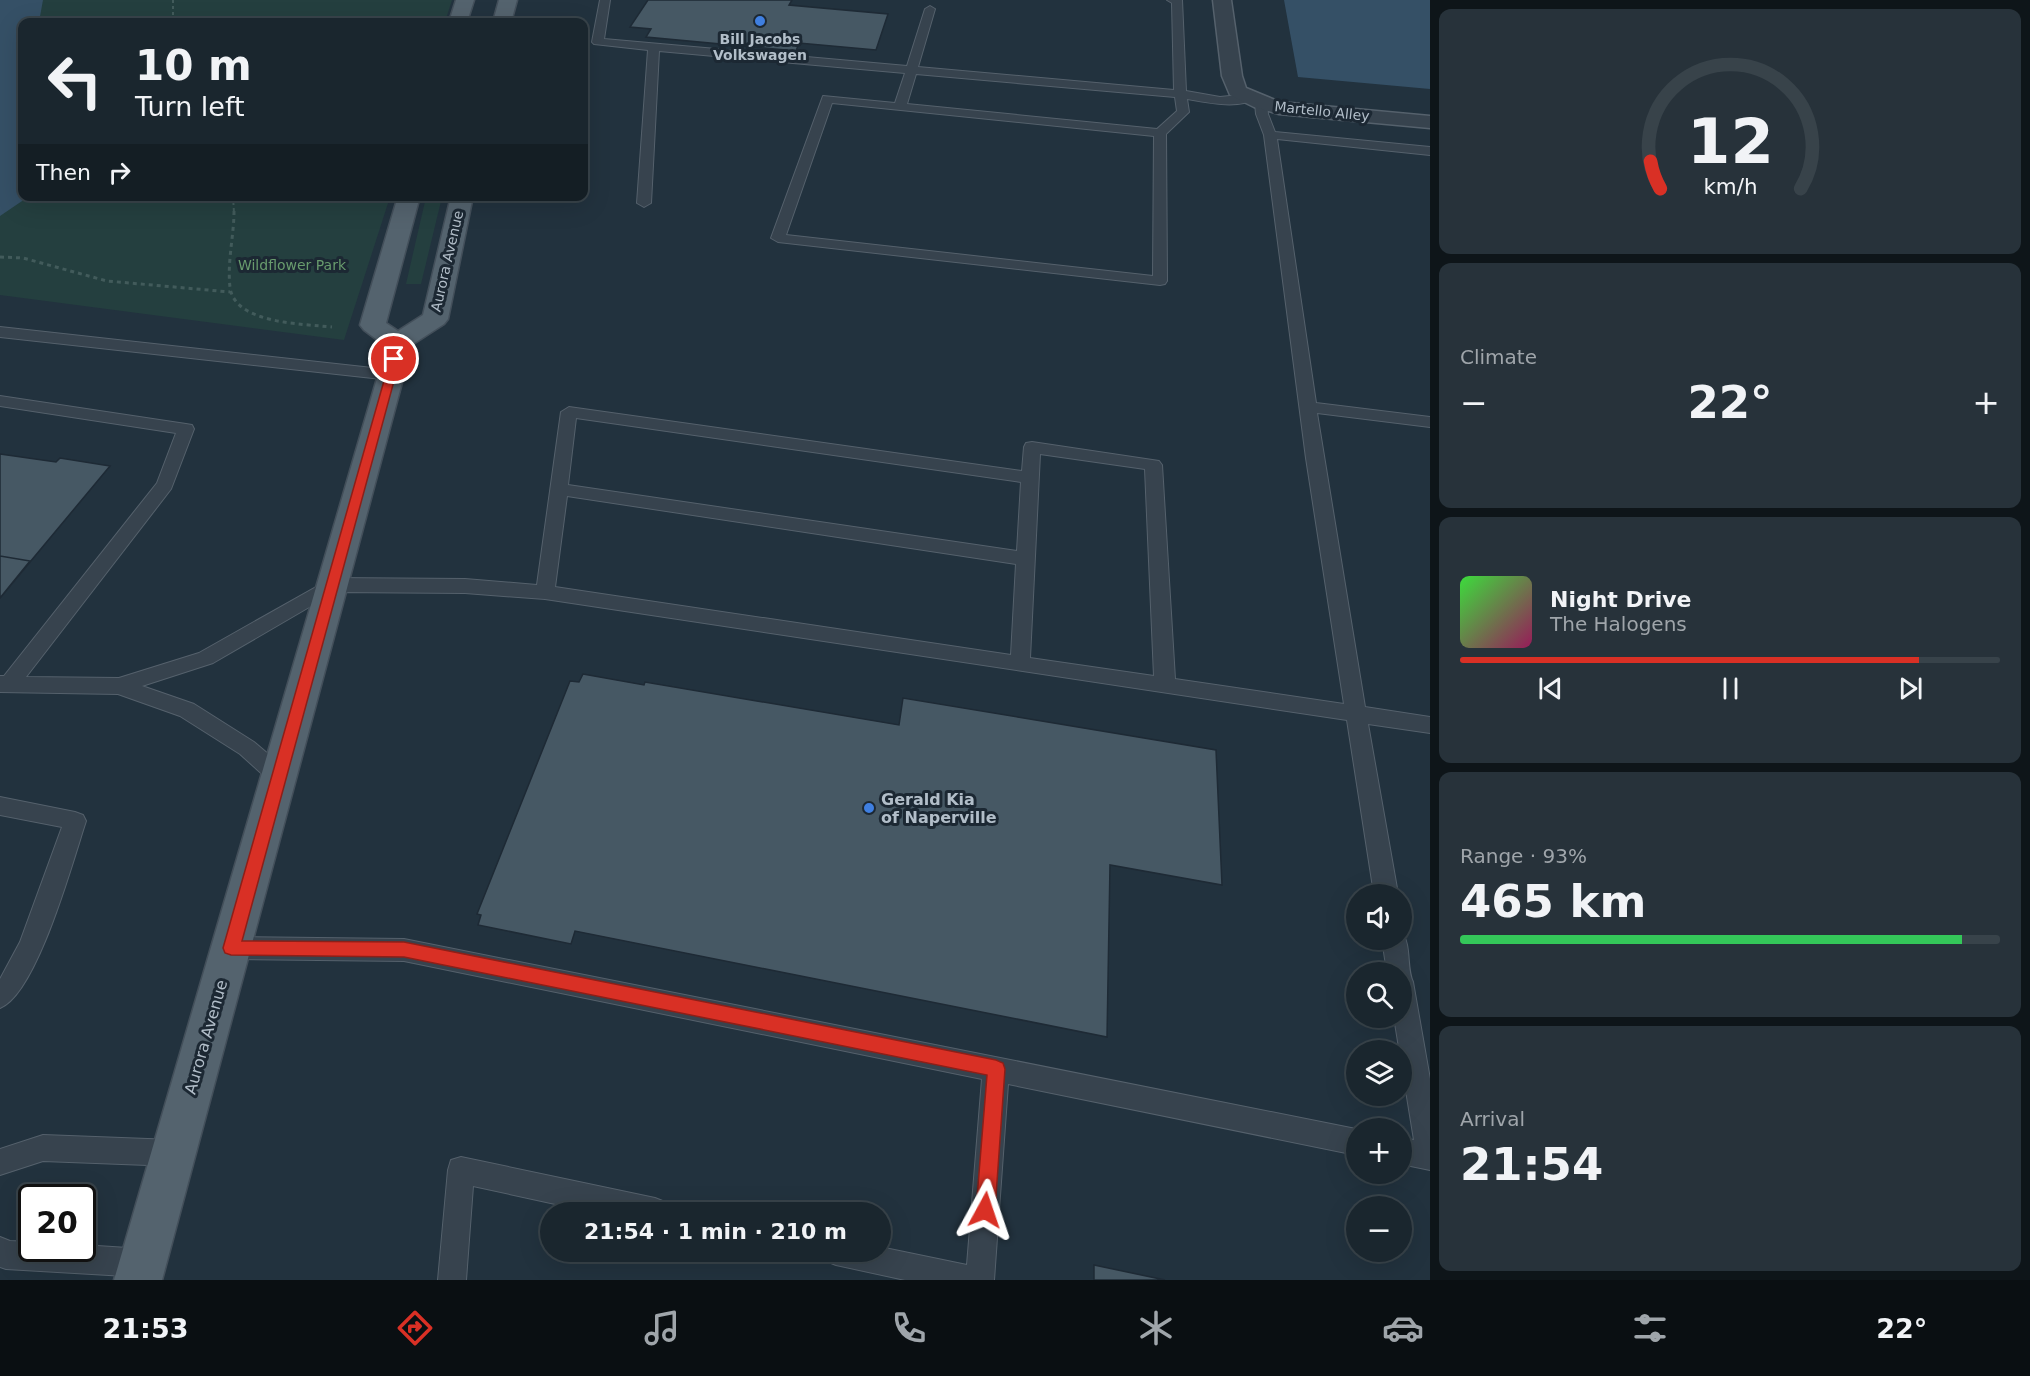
<!DOCTYPE html>
<html lang="en">
<head>
<meta charset="utf-8">
<style>
	:root { --surface:#1a262e; --page:#27323a; --text:#f1f3f6; --muted:#9fa5aa; --line:#38434a; --accent:#d93025 }
	body { margin:0; font-family:"DejaVu Sans",sans-serif; background:var(--page); color:var(--text); height:100vh; display:flex; flex-direction:column; font-size:22px; white-space:nowrap }
	* { box-sizing:border-box; margin:0 }
	p { font-size:20px; color:var(--muted) }
	.icon { flex:none; width:33px; height:33px; fill:none; stroke:currentColor; stroke-width:2; stroke-linecap:round; stroke-linejoin:round }
	.map { position:relative; flex:1; overflow:hidden }
	.drawer { display:flex; flex-direction:column; gap:9px; padding:9px; background:#0e1519; width:600px }
	.drawer>* { flex:none }
	.top-card { position:absolute; left:18px; top:18px; width:570px; height:183px; border-radius:12px; box-shadow:0 6px 24px #0002,0 0 0 2px var(--line); background:#1a262e; color:var(--text); overflow:hidden }
	.buttons { position:absolute; left:1346px; top:884px; display:grid; gap:12px }
	.buttons a { display:grid; place-items:center; width:66px; height:66px; border-radius:50%; background:var(--surface); box-shadow:0 6px 24px #0002,0 0 0 2px var(--line); font-size:30px }
	.speed { position:absolute; left:18px; top:1184px; display:flex; gap:12px; font-size:30px; font-weight:700; text-align:center }
	.speed>* { display:grid; place-content:center; width:78px; height:78px; border-radius:50%; background:var(--surface); box-shadow:0 6px 24px #0002,0 0 0 2px var(--line); line-height:1 }
	.speed .limit { border:3px solid #111; border-radius:9px; background:#fff; color:#111 }
	.pin { position:absolute; display:grid; place-items:center; width:51px; height:51px; color:#fff; margin:-26px; border:3px solid #fff; border-radius:50%; box-shadow:0 2px 6px #0007 }
	.me { position:absolute; width:66px; margin:-33px; rotate:5deg; stroke-linejoin:round; filter:drop-shadow(0 0 4px #0008) }
	.turn { display:flex; align-items:center; gap:21px; height:126px; padding:0 18px; font-size:27px }
	.turn .icon { width:78px; height:78px; stroke-width:2.5 }
	.turn b { display:block; font-size:42px; line-height:51px }
	.then { display:flex; align-items:center; height:57px; padding:0 18px; background:#0003; gap:12px; font-size:22px }
	.big { font-size:45px; font-weight:700; line-height:1.1 }
	.drawer .tile { flex:1; display:flex; flex-direction:column; justify-content:center; gap:9px; min-width:0; padding:0 21px; border-radius:12px; background:var(--page) }
	.drawer .dial { align-items:center; gap:0 }
	.dial svg { height:156px; overflow:visible; fill:none; stroke:var(--line); stroke-width:7; stroke-linecap:round; text-anchor:middle }
	.dial text { fill:var(--text); stroke:none }
	.song { display:flex; align-items:center; gap:18px }
	.cover { width:72px; height:72px; border-radius:9px; background:linear-gradient(135deg,hsl(120 70% 55%),hsl(330 70% 35%)) }
	.played { height:6px; border-radius:3px; background:linear-gradient(90deg,var(--accent) 85%,var(--line) 85%) }
	.keys { display:flex; justify-content:space-around; direction:ltr }
	.heat { display:flex; justify-content:space-between; align-items:center; font-size:33px; direction:ltr }
	.charge { height:9px; border-radius:4px; background:linear-gradient(90deg,#34c759 93%,var(--line) 0) }
	.trip { position:absolute; left:540px; top:1202px; width:351px; height:60px; border-radius:30px; background:var(--surface); box-shadow:0 6px 24px #0002,0 0 0 2px var(--line); font-weight:700; line-height:60px; text-align:center }
	.dock { display:flex; height:96px; justify-content:space-around; align-items:center; background:#0a0f12; color:var(--muted) }
	.dock .icon { width:42px; height:42px }
	.dock .selected { color:var(--accent) }
	.dock b { font-size:27px; color:var(--text) }
	main { display:flex; flex:1; min-height:0 }
	.map>svg:first-child { display:block }
	.green { fill:#243f3f }
	.water { fill:#355066 }
	.building { fill:#465864; stroke:#1e2a35; stroke-width:1.5 }
	.lines { fill:none; stroke-linecap:round; stroke-linejoin:round }
	.service-casing { stroke:#55616c; stroke-width:2 }
	.minor-casing { stroke:#55616c; stroke-width:3 }
	.primary-casing { stroke:#434f5a; stroke-width:3 }
	.path-far1 { stroke:#425b5b; stroke-width:2; stroke-dasharray:3 3; stroke-linecap:butt }
	.path { stroke:#425b5b; stroke-width:3; stroke-dasharray:4 4; stroke-linecap:butt }
	.service { fill:#37434e; fill-rule:evenodd }
	.minor { fill:#37434e; fill-rule:evenodd }
	.primary { fill:#54636e; fill-rule:evenodd }
	.route { fill:#d93025; stroke:#8d1f18; stroke-width:1.5 }
	.shop-dot { fill:#3f7fe0; stroke:#1c2833; stroke-width:2 }
	.labels { text-anchor:middle; dominant-baseline:central; stroke-width:6; stroke-linejoin:round; paint-order:stroke }
	.far-poi-label { font-size:14px; font-weight:bold; fill:#b2bec9; stroke:#1c2833 }
	.far-street-label { font-size:14px; fill:#b2bec9; stroke:#1c2833 }
	.far-park-label { font-size:14px; fill:#689b6d; stroke:#1c2833 }
	.poi-label { font-size:16px; font-weight:bold; fill:#b2bec9; stroke:#1c2833; text-anchor:start }
	.street-label { font-size:16px; fill:#b2bec9; stroke:#1c2833 }
</style>
</head>
<body>
<main>
<div class="map">
<svg width="1430" height="1280" viewBox="0 0 1430 1280">
	<rect width="100%" height="100%" fill="#22323e"/>
	<path class="green" d="M0,0H452L445,22H22V196L390,197L344,340L0,295Z
		M426,197H442L421,284H406Z"/>
	<path class="water" d="M0,0H43L39,22H22V196L28,197L0,216Z
		M1284,0H1430V89L1298,77Z"/>
	<path class="building" d="M648,0H792L789,5L888,14L876,50L799,43L796,51L646,37L651,29L630,27Z
		M0,454L56,462L60,458L110,466L0,598Z
		M0,556L30,561L0,598Z
		M583,674L644,685L645,682L899,725L903,698L1216,750L1222,885L1110,865L1107,1037L575,931L571,944L478,925L481,915L477,914L570,681L579,682Z
		M1094,1265L1165,1280H1094Z"/>
	<g class="lines">
		<defs>
			<path id="service" d="M600,0H610L604,39L907,66L925,9L930,6L935,9L918,67L1174,90L1172,3L1167,0H1182L1186,91L1220,97L1249,94L1255,98C1240,110 1204,102 1187,99L1189,112L1166,134L1167,281L1165,284L1160,285L778,242L771,238L823,96L895,103L905,73L659,51L651,203L644,207L637,203L648,50L594,44L592,42ZM916,74L1175,97L1177,111L1157,129L907,104ZM832,103L1154,136L1153,276L786,235Z
				M1261,99L1267,103L1268,114L1275,132L1430,147V155L1277,139L1316,403L1430,417V427L1317,413L1365,707L1430,717V733L1368,724L1398,894H1374L1347,720L545,599L465,593L335,592L213,663L142,686L194,704L254,742L287,770L290,776L287,782L279,785L271,782L240,754L180,716L118,694L0,692V676H4L157,483L176,433L0,406V396L186,424L192,425L194,429L171,489L26,677L119,678L199,653L332,578L465,579L537,585L561,412L569,407L1022,471L1024,447L1026,443L1032,442L1159,461L1162,465L1175,679L1344,704L1306,458L1264,135L1256,114L1255,103ZM576,418L1021,482L1017,551L568,485ZM1040,454L1145,469L1154,676L1030,658ZM567,496L1016,564L1011,655L555,587Z
				M0,327L391,370L399,375L391,380L0,337Z
				M0,797L75,812L83,815L86,821C73,860 37,994 0,1008V979L20,942L62,827L0,815Z
				M1401,931C1412,945 1406,967 1413,982L1430,1079V1170L1401,1164V1138L1414,1140L1394,1017H1401V972H1387L1382,939H1401Z
				M231,937L404,939L1356,1129V1155L1008,1084L994,1280H905L836,1265L826,1261L822,1251H880V1247L967,1265L982,1079L404,961L231,959L223,956L219,948L223,940Z
				M43,1135L174,1140L183,1144L187,1153L183,1162L174,1166L43,1161L0,1175V1149Z
				M461,1157L655,1198L665,1202L669,1212H592L473,1186L466,1280H438L448,1170L451,1160Z
				M0,1237L10,1241L32,1242V1248H82V1245L143,1249L153,1253L157,1263L153,1273L143,1277L6,1269L0,1267Z"/>
			<path id="minor" d="M1213,0H1231L1242,76L1246,88L1280,102L1430,116V128L1279,114L1254,107L1230,95L1222,76Z"/>
			<path id="primary" d="M456,0H474L467,22H449Z
				M499,0H517L511,22H493Z
				M398,196H420L386,323L398,331L423,315L451,196H473L448,319L444,324L410,346L404,375L162,1280H114L378,375L384,345L364,330L360,325Z"/>
		</defs>
		<use href="#service" class="service-casing"/>
		<use href="#minor" class="minor-casing"/>
		<use href="#primary" class="primary-casing"/>
		<path class="path-far1" d="M173,0V22
			M233,196L234,213"/>
		<path class="path" d="M234,211C234,236 227,262 230,287C234,324 304,324 332,327
			M0,257L23,258L107,281L230,292"/>
		<use href="#service" class="service"/>
		<use href="#minor" class="minor"/>
		<use href="#primary" class="primary"/>
	</g>
	<path class="route" d="M391,356H394L400,359L242,941L404,942L996,1060L1003,1063L1005,1069L995,1210L992,1216L985,1219L978,1216L976,1210L987,1075L404,957L231,955L225,953L223,948Z"/>
	<g class="shop-dot">
		<circle cx="760" cy="21" r="6"/>
		<circle cx="869" cy="808" r="6"/>
	</g>
	<g class="labels">
		<g class="far-poi-label">
			<text x="760" y="39">Bill Jacobs<tspan x="760" dy="16">Volkswagen</tspan></text>
		</g>
		<g class="far-street-label">
			<text transform="translate(1322 111) rotate(6)">Martello Alley</text>
			<text transform="translate(447 261) rotate(-77)">Aurora Avenue</text>
		</g>
		<g class="far-park-label">
			<text x="292" y="265">Wildflower Park</text>
		</g>
		<g class="poi-label">
			<text x="881" y="799">Gerald Kia<tspan x="881" dy="18">of Naperville</tspan></text>
		</g>
		<g class="street-label">
			<text transform="translate(206 1037) rotate(-74)">Aurora Avenue</text>
		</g>
	</g>
</svg>
<div class="buttons">
<a><svg class="icon" aria-label="sound" viewBox="0 0 24 24"><path d="M4 9h4l5-4v14l-5-4H4zM17 9q2 3 0 6"/></svg></a>
<a><svg class="icon" aria-label="search" viewBox="0 0 24 24"><circle cx="10" cy="10" r="6"/><path d="M15 15l6 6"/></svg></a>
<a><svg class="icon" aria-label="layers" viewBox="0 0 24 24"><path d="M12 4l9 5-9 5-9-5zM3 14l9 5 9-5"/></svg></a>
<a>+</a>
<a>−</a>
</div>
<div class="speed"><div class="limit">20</div></div>
<div class="pin" style="left:394px;top:359px;background:#d93025"><svg class="icon" aria-label="arrive" viewBox="0 0 24 24"><path d="M6 21V4h12l-3 4 3 4H6"/></svg></div>
<svg class="me" style="left:985px;top:1210px" viewBox="-20 -20 40 40"><path d="M0-17L14 15 0 8-14 15z" fill="#d93025" stroke="#fff" stroke-width="4"/></svg>
<div class="trip">21:54 · 1 min · 210 m</div>
<div class="top-card">
<div class="turn"><svg class="icon" aria-label="left" viewBox="0 0 24 24"><path d="M17 20v-9H6M10 6l-5 5 5 5"/></svg><div><b>10 m</b>Turn left</div></div>
<div class="then">Then<svg class="icon" aria-label="right" viewBox="0 0 24 24"><path d="M7 20v-9h11M14 6l5 5-5 5"/></svg></div>
</div>
</div>
<section class="drawer">
<div class="tile dial"><svg viewBox="0 0 100 80">
<path d="M14 69A42 42 0 1 1 86 69"/>
<path d="M14 69A42 42 0 0 1 9 55" stroke="#d93025"/>
<text x="50" y="56" font-size="32" font-weight="700">12</text>
<text x="50" y="72" font-size="11">km/h</text>
</svg></div>
<div class="tile"><p>Climate</p>
<div class="heat"><a>−</a><b class="big">22°</b><a>+</a></div>
</div>
<div class="tile">
<div class="song"><i class="cover"></i><div><b>Night Drive</b><p>The Halogens</p></div></div>
<div class="played"></div>
<div class="keys"><svg class="icon" aria-label="previous" viewBox="0 0 24 24"><path d="M18 5L8 12l10 7zM5 5v14"/></svg><svg class="icon" aria-label="pause" viewBox="0 0 24 24"><path d="M8 5v14M16 5v14"/></svg><svg class="icon" aria-label="next" viewBox="0 0 24 24"><path d="M6 5l10 7-10 7zM19 5v14"/></svg></div>
</div>
<div class="tile"><p>Range · 93%</p><b class="big">465 km</b><div class="charge"></div></div>
<div class="tile"><p>Arrival</p><b class="big">21:54</b></div>
</section>
</main>
<nav class="dock">
<b>21:53</b>
<svg class="icon selected" aria-label="directions" viewBox="0 0 24 24"><path d="M12 3l9 9-9 9-9-9zM9 14v-3h6M13 9l2 2-2 2"/></svg>
<svg class="icon" aria-label="music" viewBox="0 0 24 24"><path d="M9 18V5l10-2v13"/><circle cx="6" cy="18" r="3"/><circle cx="16" cy="16" r="3"/></svg>
<svg class="icon" aria-label="phone" viewBox="0 0 24 24"><path d="M5 4h4l2 5-3 2q2 4 5 5l2-3 5 2v4C11 20 4 13 5 4z"/></svg>
<svg class="icon" aria-label="climate" viewBox="0 0 24 24"><path d="M12 3v18M4 7l16 10M4 17L20 7"/></svg>
<svg class="icon" aria-label="car" viewBox="0 0 24 24"><path d="M5 17H2v-5l4-1 3-4h7l3 4 3 1v5h-3M9 17h6M6 11h13"/><circle cx="7" cy="17" r="2"/><circle cx="17" cy="17" r="2"/></svg>
<svg class="icon" aria-label="filters" viewBox="0 0 24 24"><path d="M4 7h16M4 17h16"/><circle cx="9" cy="7" r="2"/><circle cx="15" cy="17" r="2"/></svg>
<b>22°</b>
</nav>
</body>
</html>
